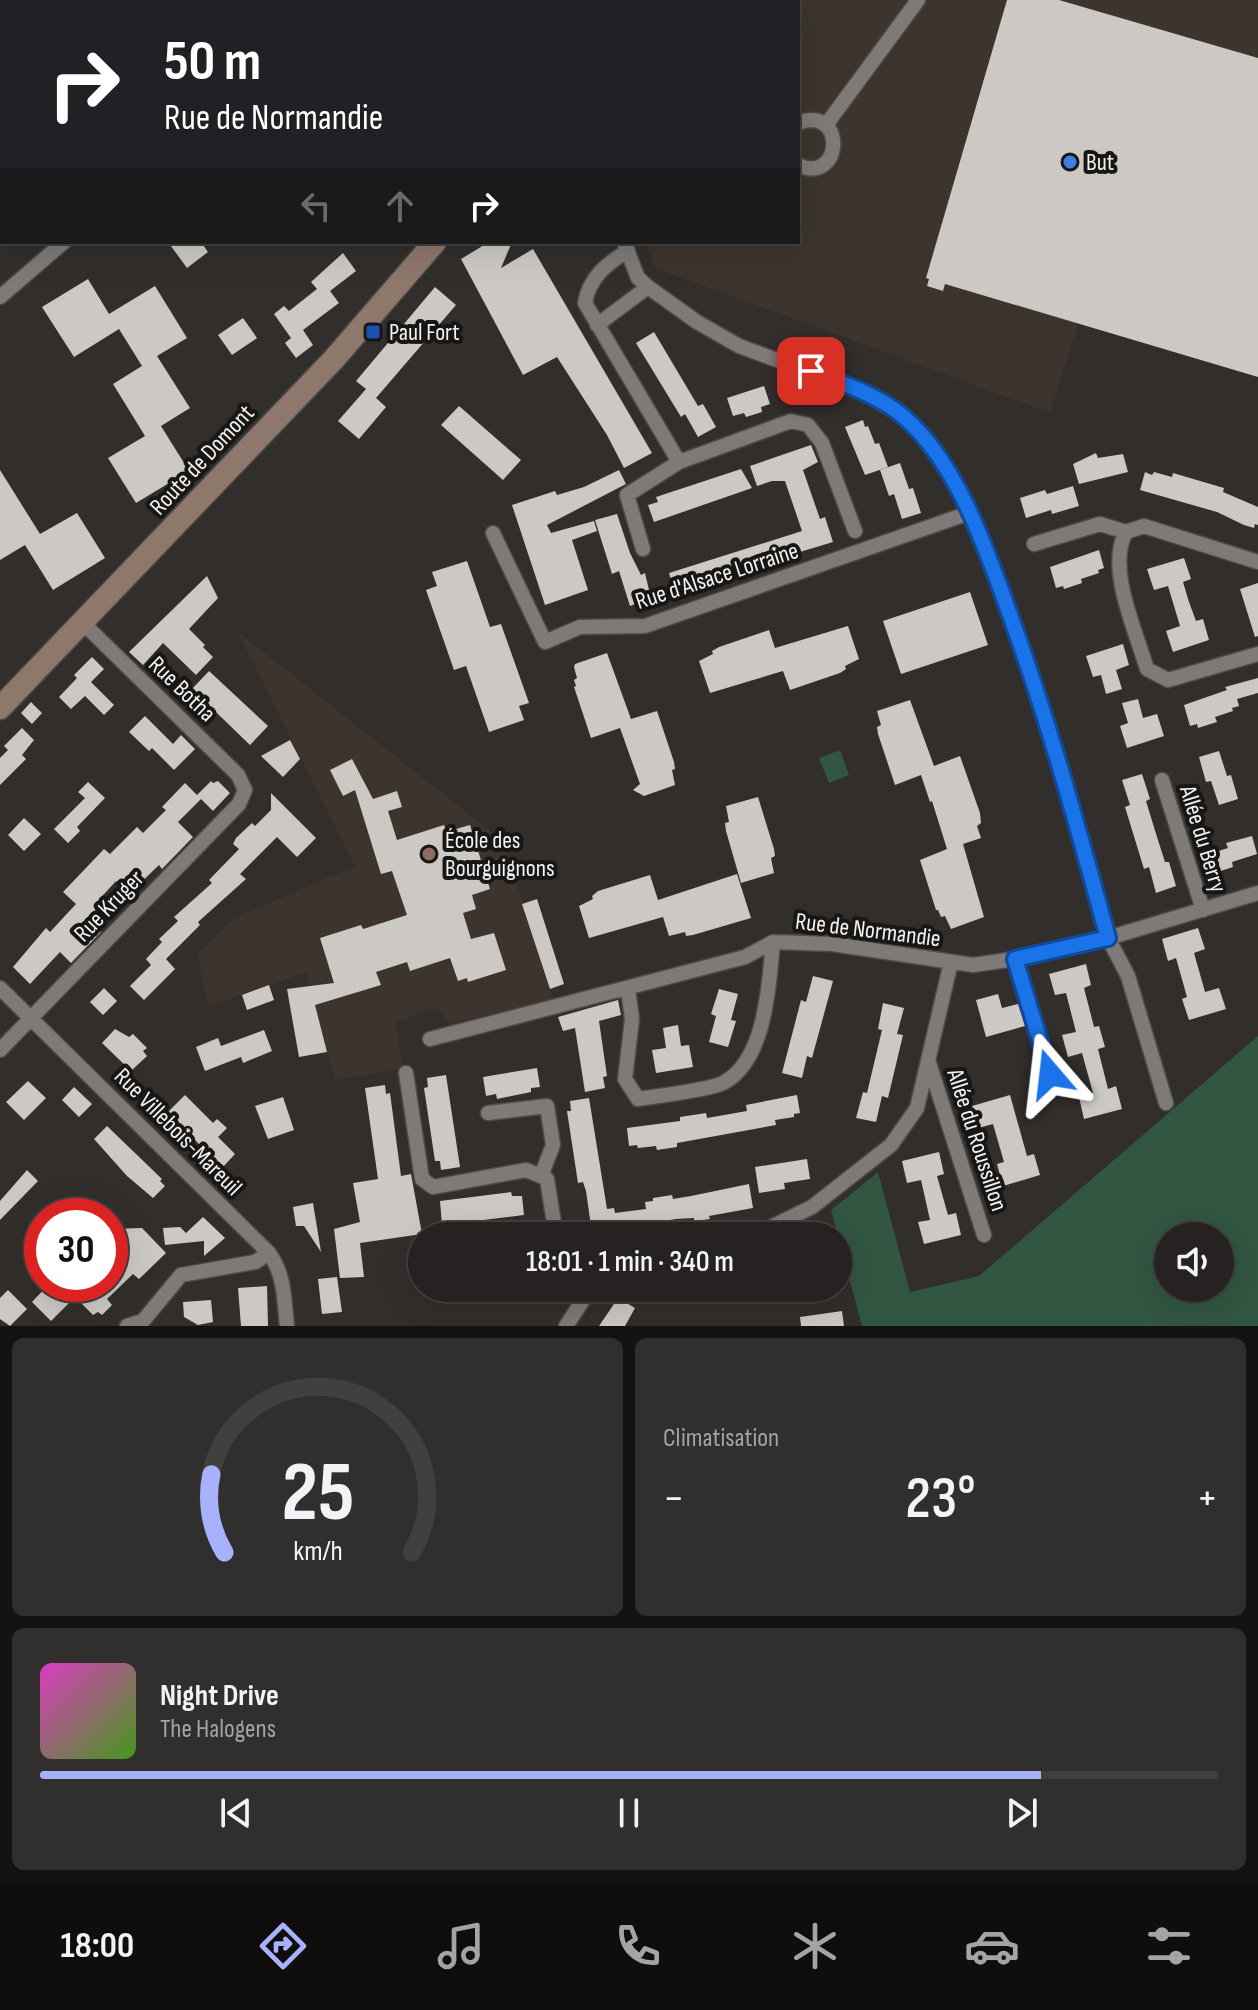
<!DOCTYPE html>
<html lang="fr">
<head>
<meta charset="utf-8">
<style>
	:root { --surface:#252221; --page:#312f2e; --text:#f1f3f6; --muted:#a3a4a5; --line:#423f3f; --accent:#a7b1fc }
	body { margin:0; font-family:"Sofia Sans Condensed",sans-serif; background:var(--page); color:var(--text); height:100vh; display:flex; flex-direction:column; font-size:30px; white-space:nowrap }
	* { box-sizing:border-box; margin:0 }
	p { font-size:26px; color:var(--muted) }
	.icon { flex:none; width:44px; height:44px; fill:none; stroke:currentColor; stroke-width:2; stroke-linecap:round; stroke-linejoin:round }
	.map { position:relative; height:1326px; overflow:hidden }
	.drawer { display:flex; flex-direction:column; gap:12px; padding:12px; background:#141312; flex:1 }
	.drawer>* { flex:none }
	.top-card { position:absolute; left:0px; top:0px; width:800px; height:244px; box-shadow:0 8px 32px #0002,0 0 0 2px var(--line); background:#202124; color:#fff; overflow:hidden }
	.tools { position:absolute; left:1154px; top:1222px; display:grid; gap:16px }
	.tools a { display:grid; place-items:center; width:80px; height:80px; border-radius:50%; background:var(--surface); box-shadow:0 8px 32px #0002,0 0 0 2px var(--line); font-size:40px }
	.speed { position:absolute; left:24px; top:1198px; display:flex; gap:16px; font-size:40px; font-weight:700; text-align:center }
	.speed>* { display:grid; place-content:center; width:104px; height:104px; border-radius:50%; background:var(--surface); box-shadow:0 8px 32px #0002,0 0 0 2px var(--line); line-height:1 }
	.speed .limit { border:12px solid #d22; background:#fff; color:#111 }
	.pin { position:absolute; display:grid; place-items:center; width:68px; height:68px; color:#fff; margin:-34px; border-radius:16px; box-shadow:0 4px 12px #0006 }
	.me { position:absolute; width:88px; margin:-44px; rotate:343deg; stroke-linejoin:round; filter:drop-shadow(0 0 6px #0008) }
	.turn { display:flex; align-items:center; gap:28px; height:168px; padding:0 32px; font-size:36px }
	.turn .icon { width:104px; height:104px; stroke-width:2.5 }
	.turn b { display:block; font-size:56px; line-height:68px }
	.lanes { display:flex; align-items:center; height:76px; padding:0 32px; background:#0003; justify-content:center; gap:40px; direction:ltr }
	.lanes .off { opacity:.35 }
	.big { font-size:60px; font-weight:600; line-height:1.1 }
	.drawer .card { flex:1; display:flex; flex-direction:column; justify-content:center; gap:12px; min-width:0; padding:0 28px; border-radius:12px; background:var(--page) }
	.drawer .dial { align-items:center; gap:0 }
	.dial svg { height:208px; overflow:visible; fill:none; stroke:var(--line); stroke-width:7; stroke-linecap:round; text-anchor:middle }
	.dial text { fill:var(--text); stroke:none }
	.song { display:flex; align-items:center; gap:24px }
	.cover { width:96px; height:96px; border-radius:12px; background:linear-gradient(135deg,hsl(310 70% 55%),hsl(100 70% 35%)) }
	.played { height:8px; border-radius:4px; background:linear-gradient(90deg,var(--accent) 85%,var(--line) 85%) }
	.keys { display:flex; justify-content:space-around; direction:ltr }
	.heat { display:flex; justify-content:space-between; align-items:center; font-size:44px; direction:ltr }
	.drawer .tiles { flex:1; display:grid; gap:12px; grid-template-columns:1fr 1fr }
	.card:last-child { grid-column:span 2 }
	.trip { position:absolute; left:408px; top:1222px; width:444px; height:80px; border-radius:40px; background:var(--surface); box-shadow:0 8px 32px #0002,0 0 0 2px var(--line); font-weight:600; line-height:80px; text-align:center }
	.tabs { display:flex; height:128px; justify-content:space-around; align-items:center; background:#0f0e0d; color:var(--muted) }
	.tabs .icon { width:56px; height:56px }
	.tabs .selected { color:var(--accent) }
	.tabs b { font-size:36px; color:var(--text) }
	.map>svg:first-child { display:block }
	.built { fill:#3c342d }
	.green { fill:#315642; fill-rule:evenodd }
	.building { fill:#ccc9c5 }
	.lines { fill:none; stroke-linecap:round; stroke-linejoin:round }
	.minor-casing { stroke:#4e4b49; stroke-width:17 }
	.secondary-casing { stroke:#4e4b49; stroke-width:25 }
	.minor { stroke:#7e7a77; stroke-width:14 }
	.secondary { stroke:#8d786b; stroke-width:22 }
	.route-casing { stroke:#114b97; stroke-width:20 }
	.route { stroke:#1a73e8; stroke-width:14 }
	.shop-dot { fill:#3f7fe0; stroke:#181715; stroke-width:3 }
	.transit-dot { fill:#1a4fb4; stroke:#181715; stroke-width:3 }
	.education-dot { fill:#8d6e63; stroke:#181715; stroke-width:3 }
	.labels { text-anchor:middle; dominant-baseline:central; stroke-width:8; stroke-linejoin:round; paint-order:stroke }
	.poi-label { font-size:24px; fill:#f5f3f1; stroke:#181715; text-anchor:start }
	.street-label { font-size:24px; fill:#f5f3f1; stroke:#181715 }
</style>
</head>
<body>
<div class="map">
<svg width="1258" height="1326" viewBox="0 0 1258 1326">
	<rect width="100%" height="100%" fill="#312e2c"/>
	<path class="built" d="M662,0H1258V117L1184,355L1078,324L1050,413L655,268L645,242H798V2H661Z
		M237,631L504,842L553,1001L450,1023L436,1008L396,1022L403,1069L335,1080L306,972L208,1007L197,954L232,919L355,866Z"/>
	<path class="green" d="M840,750L849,775L829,783L819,758Z
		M1258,1036V1326H862L831,1210L878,1172L910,1292L979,1276ZM1168,1236H1220V1288H1168Z"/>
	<path class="building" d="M1007,0H1059L1258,58V377L945,284L943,291L927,286L929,279L926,278Z
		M168,242H201L208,252L187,268Z
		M489,242H512L501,268L533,249L652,453L624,468L607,435L557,357L523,375L461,259Z
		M343,253L356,271L330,291L339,303L303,330L313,345L296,358L285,343L291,338L274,314L284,306L289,311L317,289L311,282Z
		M88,279L109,314L155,286L187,338L157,356L190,408L161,426L189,471L136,503L108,458L145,436L113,384L142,366L119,329L74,357L42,307Z
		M435,287L456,305L376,398L386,407L359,439L338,421L366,389L356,381Z
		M243,318L257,338L232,355L218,335Z
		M654,332L698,406L703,404L716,427L698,437L685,414L681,417L636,343Z
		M764,386L770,404L761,407L762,412L746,417L744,413L733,416L727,398Z
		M459,406L521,460L503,480L441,425Z
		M863,420L865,427L868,426L875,444L879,443L888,467L865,475L845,427Z
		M811,445L818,462L803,470L820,519L825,517L833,542L780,558L781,562L764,568L747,573L745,569L717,578L719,582L703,588L685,593L683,588L674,591L669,573L802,531L785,481H772L757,486L750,466Z
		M1096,453L1098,458L1123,454L1128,472L1079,484L1073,464Z
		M900,463L909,489L913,488L921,513L902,519L894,494L889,496L880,470Z
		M741,469L752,488L654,522L648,505L658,502L656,497Z
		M0,470L40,534L77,513L105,558L53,590L25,545L0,560Z
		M619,470L626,484L547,525L551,533L594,521L597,531L572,540L588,590L545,605L512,505L555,491L557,495L584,487Z
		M1145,472L1152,475L1154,472L1172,477L1173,473L1224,488L1223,492L1258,507V525L1255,524L1254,528L1244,525L1217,512L1140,490Z
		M1073,486L1079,506L1052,514L1051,510L1026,518L1020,498L1045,490L1047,494Z
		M617,514L630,553L641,575L645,573L649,590L646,591L649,599L630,606L619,571L612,574L595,520Z
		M1099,550L1104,568L1098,570L1099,573L1081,579L1082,583L1064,589L1063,586L1056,588L1050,567Z
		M1184,558L1191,579L1183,582L1189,602L1196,621L1203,619L1209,640L1173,652L1166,631L1180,626L1168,586L1154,590L1147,569Z
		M467,561L490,627L501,624L529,703L519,706L524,720L489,732L466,666L454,670L426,590L437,586L432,572Z
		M207,576L218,598L189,629L205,645L203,647L213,657L196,675L163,643L143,665L129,652Z
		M1258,583V636L1255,637L1240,589Z
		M970,592L988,645L901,674L883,621Z
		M848,626L859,659L845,666L846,669L840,673L790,690L783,671L710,693L699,661L713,654L712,651L719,647L769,630L775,648Z
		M1123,644L1129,665L1116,670L1122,689L1106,694L1101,675L1093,677L1086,656Z
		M607,653L631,719L657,711L674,762L675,769L672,770L675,785L644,796L633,790L640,784L620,728L591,738L574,687L576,686L574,680L577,678L574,667L575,664Z
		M92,657L104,669L91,682L114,705L104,715L85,696L71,709L59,697L77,678L74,675Z
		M209,671L268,726L250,745L192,689Z
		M1258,678V693L1237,699L1239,706L1232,708L1233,711L1215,717L1217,722L1198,728L1197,724L1190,726L1184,705L1227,690L1225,687Z
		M1138,699L1143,718L1157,714L1164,736L1127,748L1120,726L1128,723L1122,703Z
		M910,700L934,766L960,756L980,813L981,823L977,826L981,838L963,844L984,917L951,929L945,916L941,917L938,910H936L920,860L947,849L932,801L930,802L921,775L895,785L878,734L877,727L881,725L877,711Z
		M31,702L42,713L32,724L21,713Z
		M145,716L173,744L181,735L195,749L174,770L152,748L149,751L129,732Z
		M22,728L34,740L22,755L26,759L0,785V758L8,750L4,746Z
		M290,740L300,759L283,777L261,756Z
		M1219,751L1227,776L1231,775L1238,799L1219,805L1211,781L1206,782L1199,757Z
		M352,759L373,799L397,791L402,807L388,811L397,840L444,825L446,832L470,825L490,889L472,895L476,909L463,913L471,939L494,933L506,970L468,982L467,978L458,981L450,958L410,971L407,962L376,972L381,985L315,1005L327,1052L299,1057L287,989L334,983L320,938L361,925L363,929L407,915L392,871L381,874L355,790L343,796L330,770Z
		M1142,774L1150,799L1146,801L1157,837L1165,862H1169L1176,886L1156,893L1149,867L1144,869L1125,807L1130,805L1122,780Z
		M211,781L213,783L218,781L230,793L213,811L197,795Z
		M88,782L105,798L77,827L80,831L68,843L54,829L85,798L78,792Z
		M185,783L201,799L178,822L193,837L162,869L159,865L130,893L116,881L95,904L98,907L87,918L101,932L71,963L60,952L30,984L13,967L46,928L50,932L76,904L63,892L104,849L110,854L137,827L143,833L166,810L162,807Z
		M271,793L316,838L297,857L277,837L240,874L246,879L198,922L200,925L166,959L175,969L144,1000L130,986L151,965L146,959L162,942L159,939L178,921L174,917L212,883L209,880L239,849L233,844L236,838L252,823L255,826L271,810Z
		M758,797L774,849L775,856L771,858L774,873L741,883L726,831L725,823L729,822L726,806Z
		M24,818L41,834L24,851L8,835Z
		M1252,836L1257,854L1232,862L1233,867L1208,875L1203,856L1228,848L1226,843Z
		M737,874L751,918L693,935L686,936L685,932L669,936L663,917L589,938L579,906L593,899L592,896L598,891L650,875L658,900Z
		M537,899L564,984L550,989L522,904Z
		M1198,928L1205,949L1194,953L1205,992L1219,988L1226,1009L1189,1020L1182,999L1187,997L1176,958L1168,961L1162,939Z
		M1086,964L1091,985L1084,988L1094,1027L1099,1026L1105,1047L1098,1049L1108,1089L1116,1086L1122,1109L1084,1119L1079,1097L1093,1093L1082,1053L1068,1057L1062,1035L1076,1032L1066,993L1055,995L1049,974Z
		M813,976L833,981L812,1058L807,1056L802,1078L782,1073L801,1000L806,1002Z
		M269,985L274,1000L247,1010L242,995Z
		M104,988L117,1001L103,1015L90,1002Z
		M719,989L738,994L731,1020L736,1021L728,1047L709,1042L716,1016L711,1014Z
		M998,994L1002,1008L1018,1004L1025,1026L986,1037L976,1000Z
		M618,1000L621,1015L599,1021L607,1076L603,1077L605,1088L585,1092L575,1028L563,1031L558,1017Z
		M883,1003L904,1008L897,1034L903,1035L888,1098L882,1096L876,1122L856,1118L863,1092L867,1093L882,1030L878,1029Z
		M678,1025L681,1046L689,1045L693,1067L656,1073L652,1050L666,1048L663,1028Z
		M115,1029L129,1037L133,1034L147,1048L143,1051L147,1056L131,1071L102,1043Z
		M264,1030L272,1051L243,1063L241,1057L205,1071L196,1047L218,1038L221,1046Z
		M537,1068L540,1087L531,1088V1092L497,1099L496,1094L486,1096L483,1077Z
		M446,1075L460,1167L441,1170L440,1161H435L424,1088L428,1087L427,1078Z
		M28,1081L46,1098L24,1120L6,1102Z
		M385,1085L386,1094L390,1093L401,1176L411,1174L422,1234L360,1243L364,1277L340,1278L334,1229L360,1222L353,1183L378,1179L365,1088Z
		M74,1087L92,1104L79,1117L62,1100Z
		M185,1095L213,1123L217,1119L227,1128L218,1137L235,1154L222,1168L168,1112Z
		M797,1095L800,1113L794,1114V1117L775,1120L776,1125L677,1143V1147L657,1150L656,1146L638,1148L637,1145L629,1146L627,1128L680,1121V1117L706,1113L707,1118L747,1111L746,1105Z
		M1010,1095L1027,1156L1034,1154L1040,1175L1003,1186L997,1164L1004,1162L993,1124L978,1128L972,1106Z
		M283,1097L294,1130L268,1139L255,1106Z
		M589,1098L607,1209L614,1208L615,1213L646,1209L645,1202L653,1201V1198L672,1195L673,1199L691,1196L749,1184L753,1208L709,1216L710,1219L694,1221V1218L676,1219L644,1224L645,1230L619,1234L618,1229L592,1233L586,1191L583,1182L578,1183L567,1111H571L570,1101Z
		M107,1126L162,1179L160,1181L165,1186L153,1198L127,1176L94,1139Z
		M939,1152L944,1174L937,1176L948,1215L956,1213L961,1235L924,1244L918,1222L930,1220L921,1180L907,1183L902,1161Z
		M807,1159L810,1179L784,1183L785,1189L759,1193L755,1167Z
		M27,1170L38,1181L0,1220V1201Z
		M511,1192L512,1196H522L524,1215L442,1225L440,1201Z
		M313,1203L321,1252L304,1226H296L293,1207Z
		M203,1217L225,1238L204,1256V1241L165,1245L163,1228L180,1227L186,1233Z
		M142,1228L166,1253L139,1279L133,1274L107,1299L112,1305L102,1315L98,1312L93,1315L75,1297L51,1321L32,1302L49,1284H110V1264L129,1247L110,1229Z
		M337,1277L342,1312L322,1314L318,1279Z
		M267,1286L268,1326H241L238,1288Z
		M653,1288H710V1297L658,1304Z
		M8,1290L27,1309L10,1326L0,1319V1298Z
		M618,1298L635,1308L625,1326H599Z
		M211,1300L213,1322L198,1325L184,1317L183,1302Z
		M842,1311L844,1326H801L800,1317Z"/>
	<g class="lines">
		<defs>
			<path id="minor" d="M798,123C847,104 843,186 798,165
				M826,125L918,0
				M624,242L638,278L648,287L697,322L739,346L863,392L904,417L928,443L955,484L990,561L1019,638L1064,776L1108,938L1128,976L1166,1103
				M628,251C607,263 589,278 585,303L679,462L791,421L808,425L822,443L855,531
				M0,297L64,242
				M597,325L648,287
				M493,533L545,642L580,627L645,626L969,513
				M1034,544L1100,524L1126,532
				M643,549L627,495L679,462
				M1258,562L1144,526L1126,532C1106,568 1136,631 1147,669L1168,680L1258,654
				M1162,780L1203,910
				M1015,959L1050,1074
				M0,988L269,1253C285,1275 284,1300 287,1326
				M628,989L632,1019L625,1079L638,1099C657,1096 709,1090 723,1083C766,1061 769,984 773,942
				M430,1039L745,957L773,942L832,944L973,965L1015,959L1108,938L1258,893
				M0,1050L239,804L245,790L238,775L83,623
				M928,1060L984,1235
				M406,1073L422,1179L433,1187L526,1170L541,1176L553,1145L547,1106L488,1113
				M541,1176L547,1179L554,1223L559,1236
				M745,1236L767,1229L812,1207L891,1145L917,1108L951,962
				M127,1326L143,1321L181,1275L255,1262L269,1253
				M566,1326L591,1288"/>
			<path id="secondary" d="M649,2V0
				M0,708L334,359L435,242"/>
		</defs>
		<use href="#minor" class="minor-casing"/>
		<use href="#secondary" class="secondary-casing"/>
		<use href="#minor" class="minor"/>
		<use href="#secondary" class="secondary"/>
	</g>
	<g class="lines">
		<defs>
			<path id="route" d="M811,371C843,384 877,394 904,417C954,460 983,540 1005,601C1046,712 1077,824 1108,938L1015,959L1050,1074"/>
		</defs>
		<use href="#route" class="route-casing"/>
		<use href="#route" class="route"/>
	</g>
	<circle class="shop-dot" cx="1070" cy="162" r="8"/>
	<rect class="transit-dot" x="365" y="324" width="16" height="16" rx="4"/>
	<circle class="education-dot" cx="429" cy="854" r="8"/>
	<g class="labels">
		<g class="poi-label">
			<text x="1086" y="162">But</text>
			<text x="389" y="332">Paul Fort</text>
			<text x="445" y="840">École des<tspan x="445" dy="28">Bourguignons</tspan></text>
		</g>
		<g class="street-label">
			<text transform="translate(202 460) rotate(-47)">Route de Domont</text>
			<text transform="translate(717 576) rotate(-18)">Rue d'Alsace Lorraine</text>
			<text transform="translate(182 689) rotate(44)">Rue Botha</text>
			<text transform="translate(1203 839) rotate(73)">Allée du Berry</text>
			<text transform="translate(109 906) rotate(-46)">Rue Kruger</text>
			<text transform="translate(868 930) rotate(7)">Rue de Normandie</text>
			<text transform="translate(178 1132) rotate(45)">Rue Villebois-Mareuil</text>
			<text transform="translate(977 1140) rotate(72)">Allée du Roussillon</text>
		</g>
	</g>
</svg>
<div class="tools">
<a><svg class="icon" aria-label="sound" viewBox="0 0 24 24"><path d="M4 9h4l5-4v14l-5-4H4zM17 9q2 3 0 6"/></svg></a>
</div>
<div class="speed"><div class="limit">30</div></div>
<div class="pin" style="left:811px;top:371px;background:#d93025"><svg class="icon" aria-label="arrive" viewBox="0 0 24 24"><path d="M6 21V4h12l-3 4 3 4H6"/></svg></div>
<svg class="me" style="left:1050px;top:1074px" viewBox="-20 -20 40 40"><path d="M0-17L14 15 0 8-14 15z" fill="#1a73e8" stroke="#fff" stroke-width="4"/></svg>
<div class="trip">18:01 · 1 min · 340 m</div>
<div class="top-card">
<div class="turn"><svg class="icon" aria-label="right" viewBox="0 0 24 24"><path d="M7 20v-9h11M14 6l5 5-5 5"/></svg><div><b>50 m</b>Rue de Normandie</div></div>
<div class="lanes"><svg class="icon off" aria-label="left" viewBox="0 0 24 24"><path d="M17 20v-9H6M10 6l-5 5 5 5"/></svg><svg class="icon off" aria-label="ahead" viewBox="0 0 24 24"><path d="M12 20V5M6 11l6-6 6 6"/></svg><svg class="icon" aria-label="right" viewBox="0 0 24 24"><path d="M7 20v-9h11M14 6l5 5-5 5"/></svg></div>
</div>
</div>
<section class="drawer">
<div class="tiles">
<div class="card dial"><svg viewBox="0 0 100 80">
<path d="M14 69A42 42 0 1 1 86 69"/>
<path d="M14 69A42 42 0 0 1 9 39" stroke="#a7b1fc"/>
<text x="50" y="56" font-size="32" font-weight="700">25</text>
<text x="50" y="72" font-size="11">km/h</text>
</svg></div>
<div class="card"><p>Climatisation</p>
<div class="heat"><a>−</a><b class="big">23°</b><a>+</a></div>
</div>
<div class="card">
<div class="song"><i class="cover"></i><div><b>Night Drive</b><p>The Halogens</p></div></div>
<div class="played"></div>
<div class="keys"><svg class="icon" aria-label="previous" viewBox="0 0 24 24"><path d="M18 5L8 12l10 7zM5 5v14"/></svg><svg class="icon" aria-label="pause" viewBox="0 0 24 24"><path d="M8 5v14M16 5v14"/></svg><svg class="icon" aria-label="next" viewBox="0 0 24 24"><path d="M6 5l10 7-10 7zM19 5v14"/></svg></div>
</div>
</div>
</section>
<nav class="tabs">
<b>18:00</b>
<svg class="icon selected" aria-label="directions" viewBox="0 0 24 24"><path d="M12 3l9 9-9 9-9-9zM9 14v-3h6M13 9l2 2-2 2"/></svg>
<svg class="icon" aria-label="music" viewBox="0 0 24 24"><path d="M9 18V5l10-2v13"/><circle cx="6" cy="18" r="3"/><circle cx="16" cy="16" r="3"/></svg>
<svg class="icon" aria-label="phone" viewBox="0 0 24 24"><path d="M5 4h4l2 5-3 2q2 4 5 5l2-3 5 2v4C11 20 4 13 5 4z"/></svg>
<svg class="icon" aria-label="climate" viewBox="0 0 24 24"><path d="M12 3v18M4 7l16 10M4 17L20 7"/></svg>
<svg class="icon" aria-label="car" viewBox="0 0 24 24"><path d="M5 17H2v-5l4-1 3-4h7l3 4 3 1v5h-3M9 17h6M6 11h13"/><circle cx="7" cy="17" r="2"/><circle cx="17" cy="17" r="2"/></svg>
<svg class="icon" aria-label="filters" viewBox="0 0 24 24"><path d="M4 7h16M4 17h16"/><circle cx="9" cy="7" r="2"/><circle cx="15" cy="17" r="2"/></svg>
</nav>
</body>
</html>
